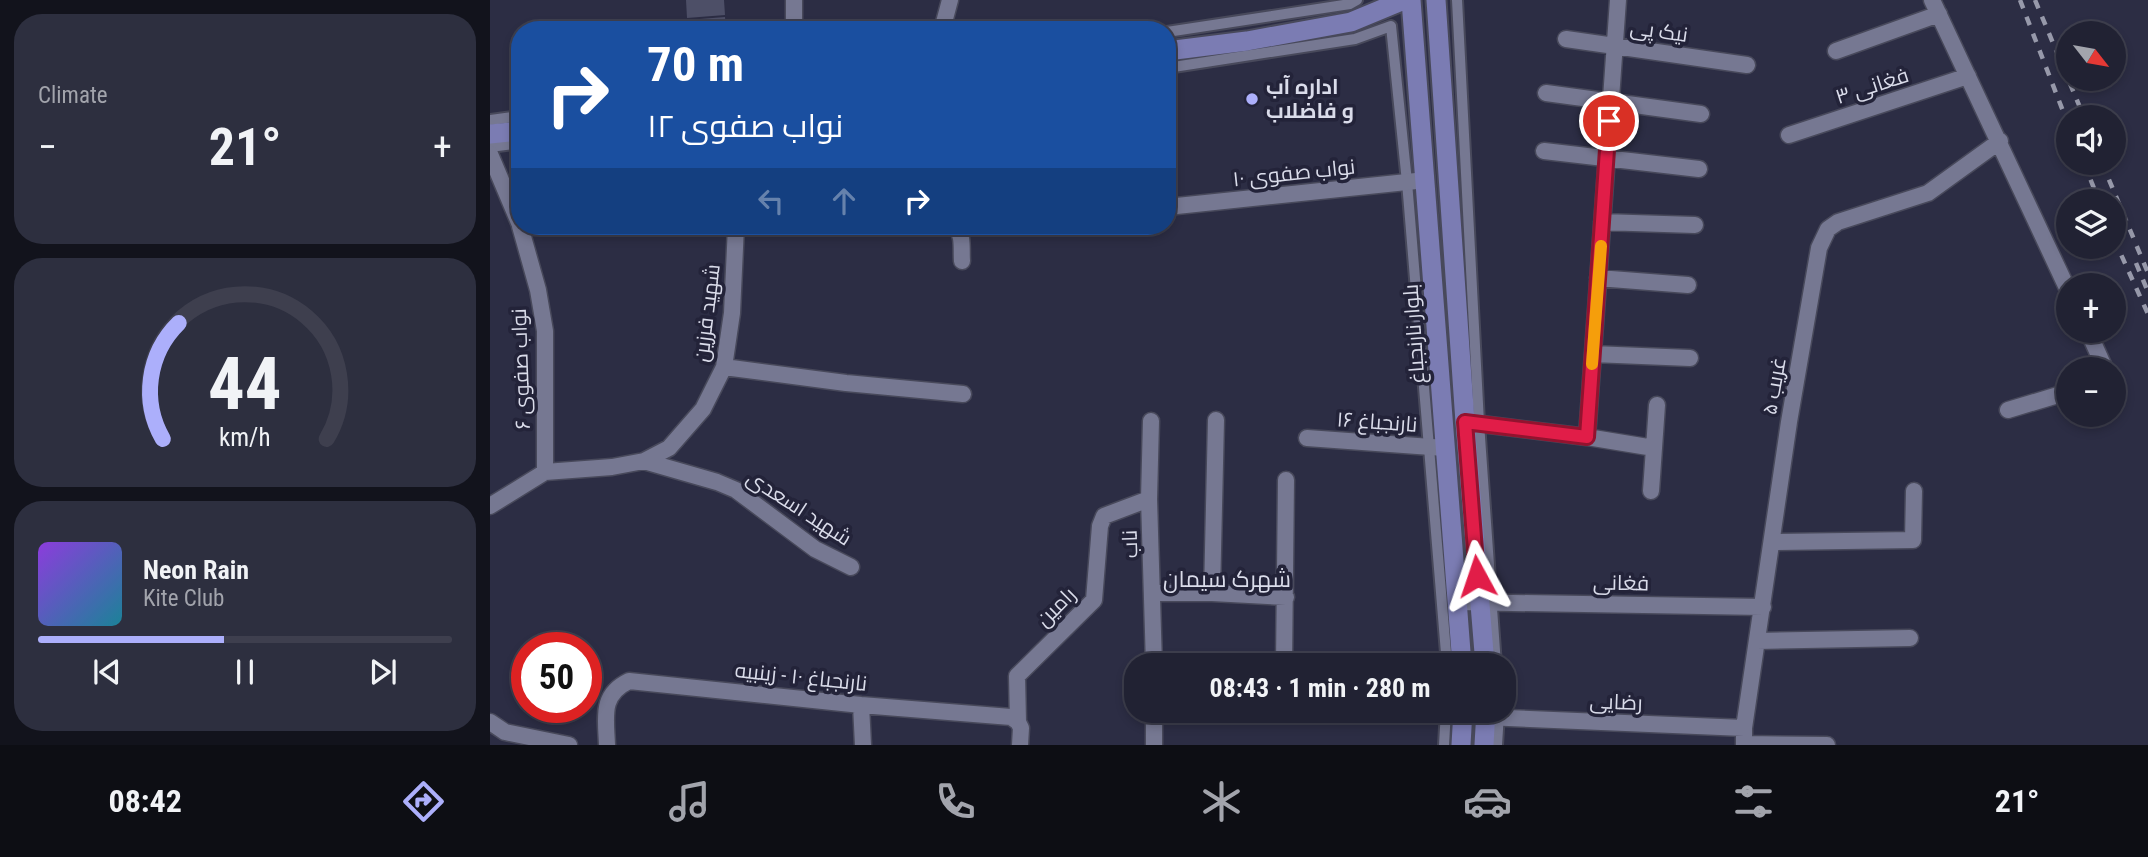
<!DOCTYPE html>
<html lang="en">
<head>
<meta charset="utf-8">
<style>
	:root { --surface:#212233; --page:#2d2f3f; --text:#f1f3f6; --muted:#a2a4ac; --line:#3e3f4e; --accent:#acaffb }
	body { margin:0; font-family:"Roboto Condensed",Cairo,sans-serif; background:var(--page); color:var(--text); height:100vh; display:flex; flex-direction:column; font-size:26px; white-space:nowrap }
	* { box-sizing:border-box; margin:0 }
	p { font-size:23px; color:var(--muted) }
	.icon { flex:none; width:38px; height:38px; fill:none; stroke:currentColor; stroke-width:2; stroke-linecap:round; stroke-linejoin:round }
	.map { position:relative; flex:1; overflow:hidden }
	.details { display:flex; flex-direction:column; gap:14px; padding:14px; background:#12131c; width:490px }
	.details>* { flex:none }
	.guide { position:absolute; left:21px; top:21px; width:665px; height:214px; border-radius:28px; box-shadow:0 4px 10px #0003,0 0 0 2px var(--line); background:#1a4fa0; color:#fff; overflow:hidden }
	.needle { width:46px; rotate:121deg }
	.tools { position:absolute; left:1566px; top:21px; display:grid; gap:14px }
	.tools a { display:grid; place-items:center; width:70px; height:70px; border-radius:50%; background:var(--surface); box-shadow:0 4px 10px #0003,0 0 0 2px var(--line); font-size:35px }
	.speed { position:absolute; left:21px; top:632px; display:flex; gap:14px; font-size:35px; font-weight:700; text-align:center }
	.speed>* { display:grid; place-content:center; width:91px; height:91px; border-radius:50%; background:var(--surface); box-shadow:0 4px 10px #0003,0 0 0 2px var(--line); line-height:1 }
	.speed .limit { border:10px solid #d22; background:#fff; color:#111 }
	.pin { position:absolute; display:grid; place-items:center; width:60px; height:60px; color:#fff; margin:-30px; border:4px solid #fff; border-radius:50%; box-shadow:0 2px 7px #0007 }
	.me { position:absolute; width:77px; margin:-38px; rotate:355deg; stroke-linejoin:round; filter:drop-shadow(0 0 5px #0008) }
	.turn { display:flex; align-items:center; gap:24px; height:147px; padding:0 21px; font-size:32px }
	.turn .icon { width:91px; height:91px; stroke-width:2.5 }
	.turn b { display:block; font-size:49px; line-height:60px }
	.lanes { display:flex; align-items:center; height:66px; padding:0 21px; background:#0003; justify-content:center; gap:35px; direction:ltr }
	.lanes .off { opacity:.35 }
	.big { font-size:52px; font-weight:700; line-height:1.1 }
	.details .card { flex:1; display:flex; flex-direction:column; justify-content:center; gap:10px; min-width:0; padding:0 24px; border-radius:28px; background:var(--page) }
	.details .dial { align-items:center; gap:0 }
	.dial svg { height:182px; overflow:visible; fill:none; stroke:var(--line); stroke-width:7; stroke-linecap:round; text-anchor:middle }
	.dial text { fill:var(--text); stroke:none }
	.song { display:flex; align-items:center; gap:21px }
	.cover { width:84px; height:84px; border-radius:10px; background:linear-gradient(135deg,hsl(270 70% 55%),hsl(190 70% 35%)) }
	.played { height:7px; border-radius:4px; background:linear-gradient(90deg,var(--accent) 45%,var(--line) 45%) }
	.keys { display:flex; justify-content:space-around; direction:ltr }
	.heat { display:flex; justify-content:space-between; align-items:center; font-size:38px; direction:ltr }
	.trip { position:absolute; left:634px; top:653px; width:392px; height:70px; border-radius:28px; background:var(--surface); box-shadow:0 4px 10px #0003,0 0 0 2px var(--line); font-weight:700; line-height:70px; text-align:center }
	.tab-bar { display:flex; height:112px; justify-content:space-around; align-items:center; background:#0d0e14; color:var(--muted) }
	.tab-bar .icon { width:49px; height:49px }
	.tab-bar .on { color:var(--accent) }
	.tab-bar b { font-size:32px; color:var(--text) }
	main { display:flex; flex:1; min-height:0 }
	.map>svg:first-child { display:block }
	.building { fill:#4d4f67 }
	.lines { fill:none; stroke-linecap:round; stroke-linejoin:round }
	.pedestrian-casing { stroke:#48495b; stroke-width:14 }
	.minor-casing { stroke:#48495b; stroke-width:19 }
	.secondary-casing { stroke:#48495b; stroke-width:23 }
	.pedestrian { stroke:#767892; stroke-width:10 }
	.minor { stroke:#767892; stroke-width:16 }
	.secondary { stroke:#7b7cb3; stroke-width:19 }
	.rail { stroke:#9799aa; stroke-width:4.5; stroke-dasharray:9 9; stroke-linecap:butt }
	.route-casing { stroke:#92132f; stroke-width:18 }
	.route { stroke:#e11d48; stroke-width:12 }
	.slow { stroke:#f59e0b; stroke-width:12 }
	.poi-dot { fill:#acaffb; stroke:#232339; stroke-width:2.5 }
	.labels { text-anchor:middle; dominant-baseline:central; stroke-width:7; stroke-linejoin:round; paint-order:stroke }
	.street-label { font-size:21px; fill:#dadcea; stroke:#232339 }
	.poi-label { font-size:21px; font-weight:bold; fill:#dadcea; stroke:#232339; text-anchor:start }
	.neighbourhood-label { font-size:23px; fill:#dadcea; stroke:#232339 }
</style>
</head>
<body>
<main>
<section class="details">
<div class="card"><p>Climate</p>
<div class="heat"><a>−</a><b class="big">21°</b><a>+</a></div>
</div>
<div class="card dial"><svg viewBox="0 0 100 80">
<path d="M14 69A42 42 0 1 1 86 69"/>
<path d="M14 69A42 42 0 0 1 21 18" stroke="#acaffb"/>
<text x="50" y="56" font-size="32" font-weight="700">44</text>
<text x="50" y="72" font-size="11">km/h</text>
</svg></div>
<div class="card">
<div class="song"><i class="cover"></i><div><b>Neon Rain</b><p>Kite Club</p></div></div>
<div class="played"></div>
<div class="keys"><svg class="icon" aria-label="previous" viewBox="0 0 24 24"><path d="M18 5L8 12l10 7zM5 5v14"/></svg><svg class="icon" aria-label="pause" viewBox="0 0 24 24"><path d="M8 5v14M16 5v14"/></svg><svg class="icon" aria-label="next" viewBox="0 0 24 24"><path d="M6 5l10 7-10 7zM19 5v14"/></svg></div>
</div>
</section>
<div class="map">
<svg width="1658" height="745" viewBox="0 0 1658 745">
	<rect width="100%" height="100%" fill="#2c2d44"/>
	<path class="building" d="M196,0H234L235,15L197,18Z
		M235,17L236,30H197V20Z"/>
	<g class="lines">
		<defs>
			<path id="pedestrian" d="M967,0L989,423L1006,665
				M677,32L860,4L867,0
				M677,68L865,39L901,26L917,182L957,665
				M0,120L30,116
				M0,147L30,143
				M954,745L956,710
				M1007,745L1009,713"/>
			<path id="minor" d="M1442,0L1578,290
				M304,30V0
				M452,30L460,0
				M1076,39L1257,65
				M1346,51L1449,14
				M1056,93L1211,114
				M1299,135L1478,76
				M1054,151L1209,169
				M0,154L30,225
				M677,207L936,180
				M1112,222L1205,225
				M30,226L48,290L55,331V472
				M465,226C474,235 471,249 472,261
				M1108,278L1198,285
				M1598,331L1615,369
				M1103,354L1200,358
				M234,367L356,383L473,394
				M1518,410L1578,392
				M661,421L659,499L664,665
				M975,422L1097,437L1128,0
				M1097,437L1164,448
				M817,438L955,448
				M154,461L227,482L246,490L325,549L361,567
				M1161,491L1167,405
				M0,506L55,472L122,467L154,461L179,448L213,409L234,367L242,313L246,226
				M1283,542L1423,540L1424,491
				M663,593H722L796,597
				M722,593L726,420
				M966,602L1273,607
				M1267,641L1420,638
				M794,665L796,480
				M371,705L373,745
				M664,710V745
				M995,717L1254,728
				M0,722L15,732L79,745
				M1254,744L1337,745
				M117,745C116,717 110,695 139,681L371,705L521,717L528,722
				M530,745L531,728L528,722L527,676L604,600L610,526L614,516L659,499
				M1254,745V728L1299,422L1329,248L1338,229L1348,222L1438,193L1510,141"/>
			<path id="secondary" d="M921,0L972,665
				M946,0L975,422L995,665
				M677,51L757,41L861,22L914,0
				M0,134L30,131
				M971,745L973,710
				M994,745L996,710"/>
		</defs>
		<use href="#pedestrian" class="pedestrian-casing"/>
		<use href="#minor" class="minor-casing"/>
		<use href="#secondary" class="secondary-casing"/>
		<use href="#pedestrian" class="pedestrian"/>
		<use href="#minor" class="minor"/>
		<use href="#secondary" class="secondary"/>
		<path class="rail" d="M1530,0L1578,124
			M1545,0L1594,117
			M1594,163L1609,201
			M1612,163L1658,273
			M1624,239L1658,314
			M1646,263L1658,292"/>
	</g>
	<g class="lines">
		<defs>
			<path id="route" d="M987,576L975,422L1097,437L1119,121"/>
		</defs>
		<use href="#route" class="route-casing"/>
		<use href="#route" class="route"/>
		<path class="slow" d="M1102,364L1111,246"/>
	</g>
	<circle class="poi-dot" cx="762" cy="99" r="7"/>
	<g class="labels">
		<g class="street-label">
			<text transform="translate(1169 31) rotate(8)">نیک پی</text>
			<text transform="translate(1382 86) rotate(-18)">فغانی ۳</text>
			<text transform="translate(804 173) rotate(-6)">نواب صفوی ۱۰</text>
			<text transform="translate(217 313) rotate(-83)">شهید فرزین</text>
			<text transform="translate(924 334) rotate(-94)">بلوار نارنجباغ</text>
			<text transform="translate(31 369) rotate(-92)">نواب صفوی ۶</text>
			<text transform="translate(1284 386) rotate(-80)">غریب ۵</text>
			<text transform="translate(887 422) rotate(4)">نارنجباغ ۱۶</text>
			<text transform="translate(309 508) rotate(33)">شهید اسعدی</text>
			<text transform="translate(640 544) rotate(-92)">ناب</text>
			<text transform="translate(1131 583) rotate(1)">فغانی</text>
			<text transform="translate(566 607) rotate(-45)">رامین</text>
			<text transform="translate(311 677) rotate(6)">نارنجباغ ۱۰ - زینبیه</text>
			<text transform="translate(1126 702) rotate(2)">رضایی</text>
		</g>
		<g class="poi-label">
			<text x="776" y="87">اداره آب<tspan x="776" dy="24">و فاضلاب</tspan></text>
		</g>
		<g class="neighbourhood-label">
			<text x="737" y="579">شهرک سیمان</text>
		</g>
	</g>
</svg>
<div class="tools">
<a><svg class="needle" viewBox="-14 -14 28 28"><path d="M0-13l5 13h-10z" fill="#e53935"/><path d="M0 13l5-13h-10z" fill="#a2a4ac"/></svg></a>
<a><svg class="icon" aria-label="sound" viewBox="0 0 24 24"><path d="M4 9h4l5-4v14l-5-4H4zM17 9q2 3 0 6"/></svg></a>
<a><svg class="icon" aria-label="layers" viewBox="0 0 24 24"><path d="M12 4l9 5-9 5-9-5zM3 14l9 5 9-5"/></svg></a>
<a>+</a>
<a>−</a>
</div>
<div class="speed"><div class="limit">50</div></div>
<div class="pin" style="left:1119px;top:121px;background:#d93025"><svg class="icon" aria-label="arrive" viewBox="0 0 24 24"><path d="M6 21V4h12l-3 4 3 4H6"/></svg></div>
<svg class="me" style="left:987px;top:576px" viewBox="-20 -20 40 40"><path d="M0-17L14 15 0 8-14 15z" fill="#e11d48" stroke="#fff" stroke-width="4"/></svg>
<div class="trip">08:43 · 1 min · 280 m</div>
<div class="guide">
<div class="turn"><svg class="icon" aria-label="right" viewBox="0 0 24 24"><path d="M7 20v-9h11M14 6l5 5-5 5"/></svg><div><b>70 m</b>نواب صفوی ۱۲</div></div>
<div class="lanes"><svg class="icon off" aria-label="left" viewBox="0 0 24 24"><path d="M17 20v-9H6M10 6l-5 5 5 5"/></svg><svg class="icon off" aria-label="ahead" viewBox="0 0 24 24"><path d="M12 20V5M6 11l6-6 6 6"/></svg><svg class="icon" aria-label="right" viewBox="0 0 24 24"><path d="M7 20v-9h11M14 6l5 5-5 5"/></svg></div>
</div>
</div>
</main>
<nav class="tab-bar">
<b>08:42</b>
<svg class="icon on" aria-label="directions" viewBox="0 0 24 24"><path d="M12 3l9 9-9 9-9-9zM9 14v-3h6M13 9l2 2-2 2"/></svg>
<svg class="icon" aria-label="music" viewBox="0 0 24 24"><path d="M9 18V5l10-2v13"/><circle cx="6" cy="18" r="3"/><circle cx="16" cy="16" r="3"/></svg>
<svg class="icon" aria-label="phone" viewBox="0 0 24 24"><path d="M5 4h4l2 5-3 2q2 4 5 5l2-3 5 2v4C11 20 4 13 5 4z"/></svg>
<svg class="icon" aria-label="climate" viewBox="0 0 24 24"><path d="M12 3v18M4 7l16 10M4 17L20 7"/></svg>
<svg class="icon" aria-label="car" viewBox="0 0 24 24"><path d="M5 17H2v-5l4-1 3-4h7l3 4 3 1v5h-3M9 17h6M6 11h13"/><circle cx="7" cy="17" r="2"/><circle cx="17" cy="17" r="2"/></svg>
<svg class="icon" aria-label="filters" viewBox="0 0 24 24"><path d="M4 7h16M4 17h16"/><circle cx="9" cy="7" r="2"/><circle cx="15" cy="17" r="2"/></svg>
<b>21°</b>
</nav>
</body>
</html>
